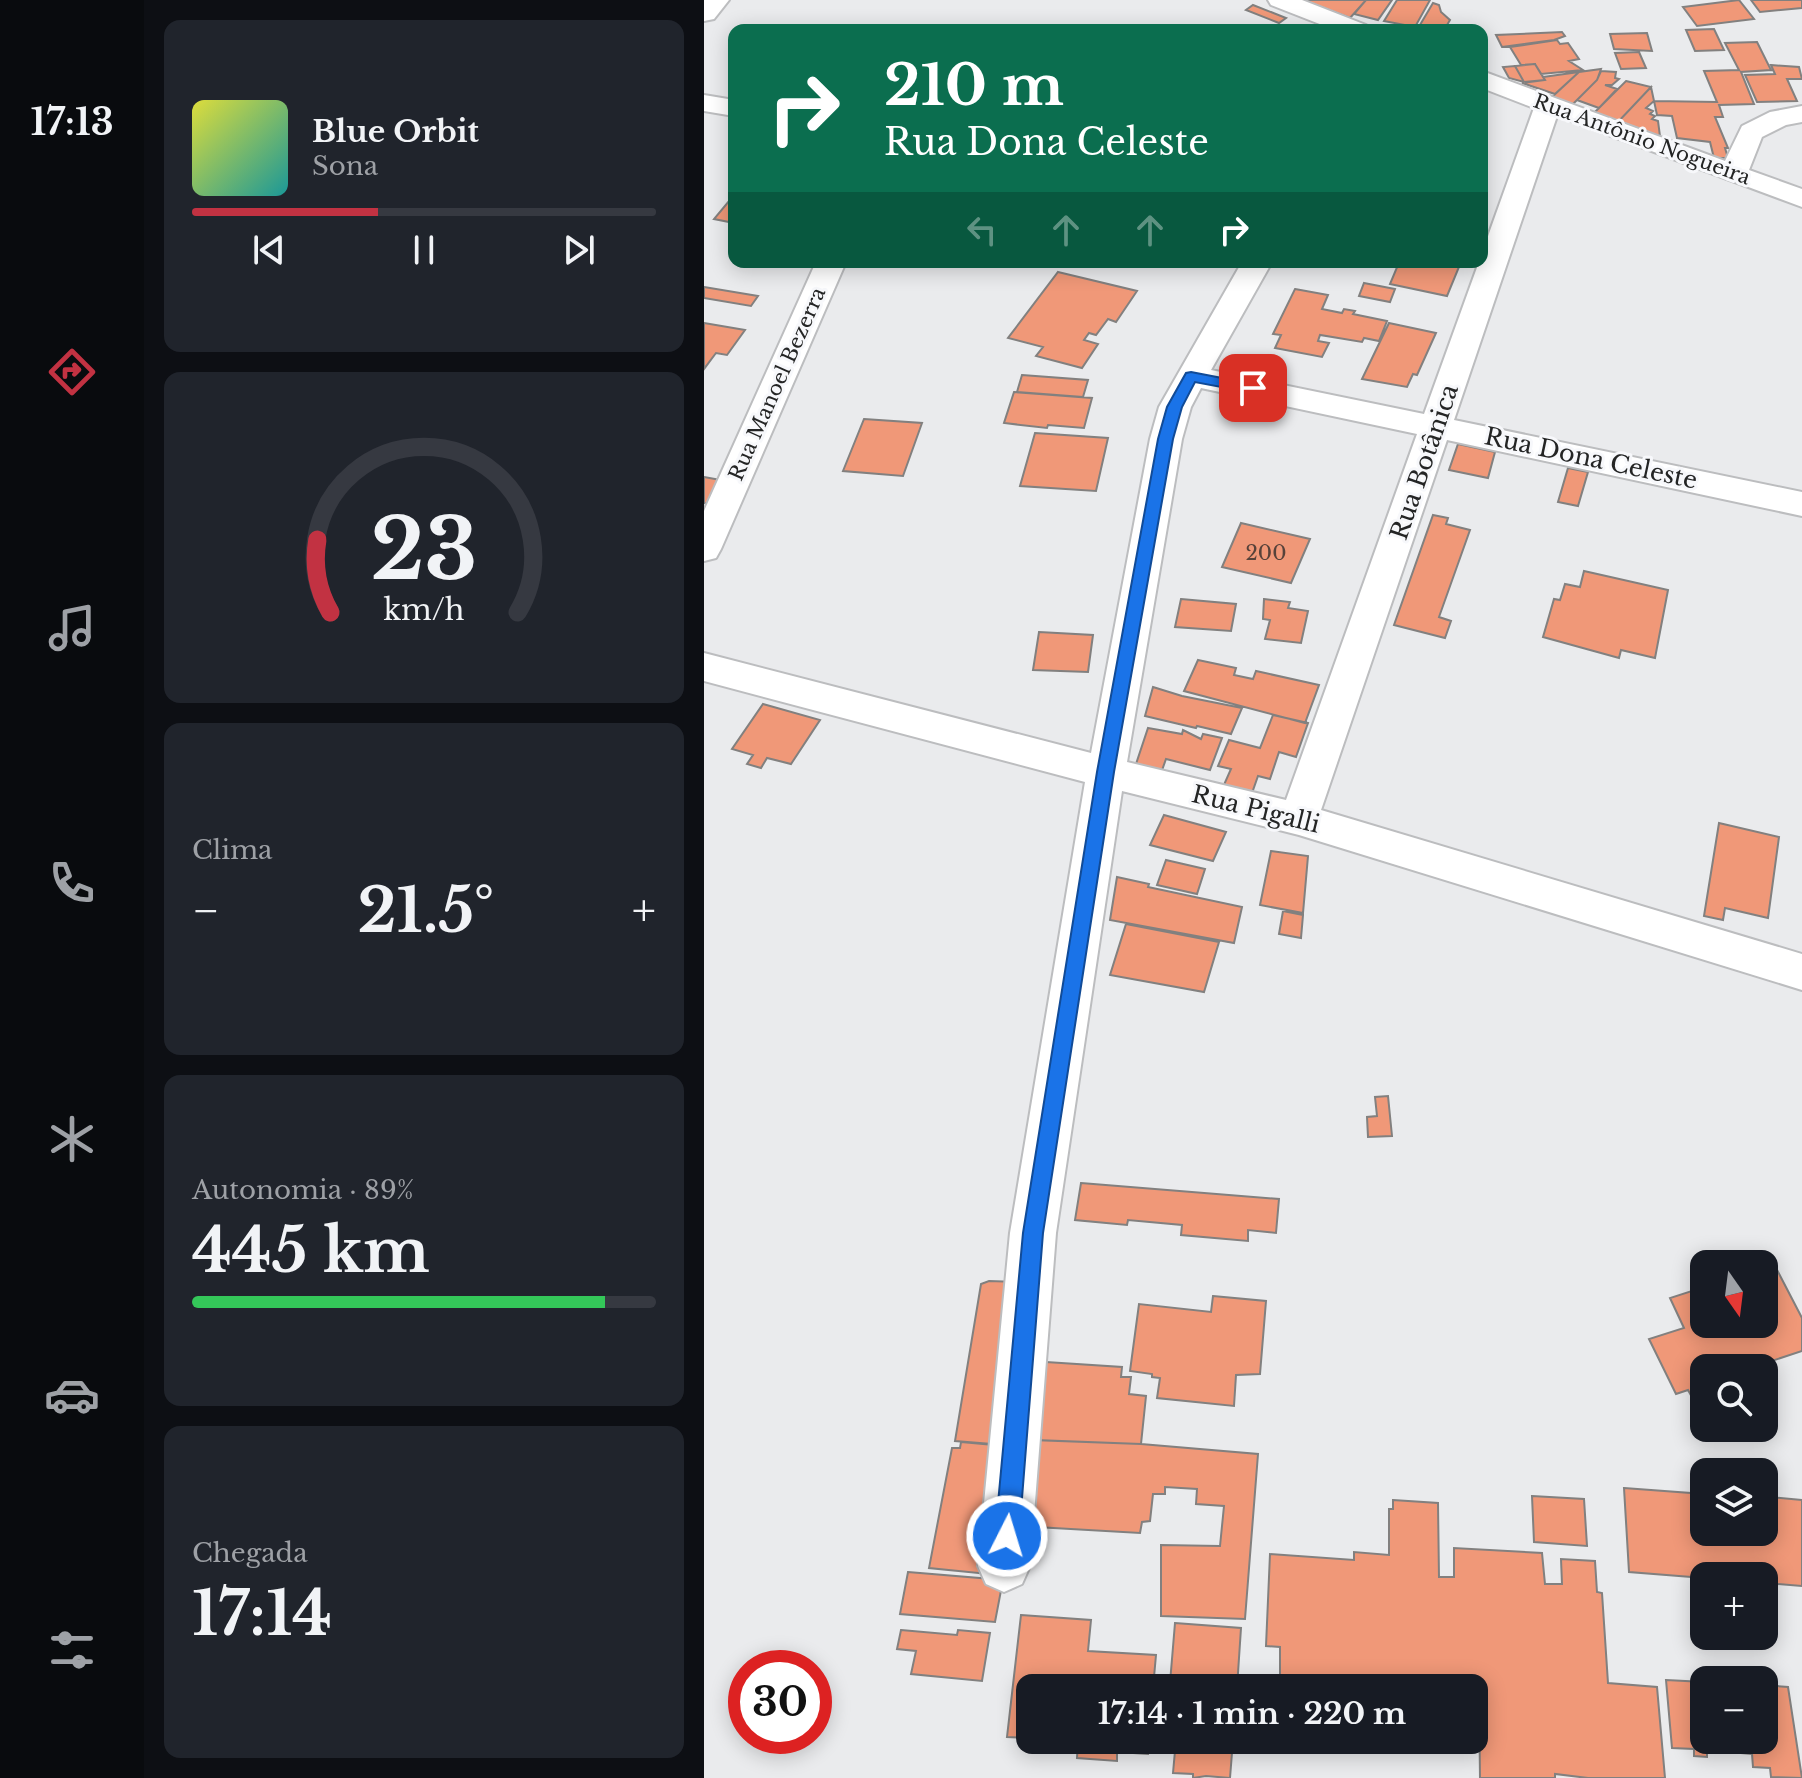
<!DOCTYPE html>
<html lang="pt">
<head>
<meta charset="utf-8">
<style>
	:root { --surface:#171b24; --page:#20242c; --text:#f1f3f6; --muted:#9ea1a6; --line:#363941; --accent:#c23242 }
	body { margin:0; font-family:"Libre Baskerville",serif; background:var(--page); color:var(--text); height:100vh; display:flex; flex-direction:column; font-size:30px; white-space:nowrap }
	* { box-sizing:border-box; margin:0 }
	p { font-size:26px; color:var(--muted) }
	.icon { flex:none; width:44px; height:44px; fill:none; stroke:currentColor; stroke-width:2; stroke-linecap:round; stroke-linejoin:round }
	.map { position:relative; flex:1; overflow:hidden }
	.details { display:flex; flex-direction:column; gap:20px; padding:20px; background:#0d0f14; width:560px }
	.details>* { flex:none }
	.guide { position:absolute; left:24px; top:24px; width:760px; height:244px; border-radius:16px; box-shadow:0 4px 20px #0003; background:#0b6e4f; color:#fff; overflow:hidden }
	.needle { width:52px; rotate:166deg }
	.fabs { position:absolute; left:986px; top:1250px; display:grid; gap:16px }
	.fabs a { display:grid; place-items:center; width:88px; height:88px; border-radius:16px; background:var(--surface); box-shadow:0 4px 20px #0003; font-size:40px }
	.speed { position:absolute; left:24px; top:1650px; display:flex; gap:16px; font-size:40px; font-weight:700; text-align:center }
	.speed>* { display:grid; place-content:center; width:104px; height:104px; border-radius:50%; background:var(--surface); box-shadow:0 4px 20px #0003; line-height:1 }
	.speed .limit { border:12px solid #d22; background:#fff; color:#111 }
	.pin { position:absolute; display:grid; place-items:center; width:68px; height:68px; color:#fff; margin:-34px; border-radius:16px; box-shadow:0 4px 12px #0006 }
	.me { position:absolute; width:88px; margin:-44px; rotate:5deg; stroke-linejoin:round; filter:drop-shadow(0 0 6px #0008) }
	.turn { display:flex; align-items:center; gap:28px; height:168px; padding:0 24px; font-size:36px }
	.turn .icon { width:104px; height:104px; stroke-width:2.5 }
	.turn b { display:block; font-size:56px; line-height:68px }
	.lanes { display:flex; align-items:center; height:76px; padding:0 24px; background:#0003; justify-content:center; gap:40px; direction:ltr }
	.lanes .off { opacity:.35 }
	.big { font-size:60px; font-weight:800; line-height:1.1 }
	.details .widget { flex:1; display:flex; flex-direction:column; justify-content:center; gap:12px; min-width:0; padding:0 28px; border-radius:16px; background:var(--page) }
	.details .dial { align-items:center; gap:0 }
	.dial svg { height:208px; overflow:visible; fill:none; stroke:var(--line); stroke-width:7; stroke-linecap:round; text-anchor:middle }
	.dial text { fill:var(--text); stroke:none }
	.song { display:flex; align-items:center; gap:24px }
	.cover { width:96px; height:96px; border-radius:12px; background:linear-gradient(135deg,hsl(60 70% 55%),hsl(180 70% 35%)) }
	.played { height:8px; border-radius:4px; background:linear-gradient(90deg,var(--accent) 40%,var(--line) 40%) }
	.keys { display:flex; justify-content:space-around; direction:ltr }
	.heat { display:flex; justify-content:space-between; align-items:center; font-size:44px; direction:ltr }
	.charge { height:12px; border-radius:6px; background:linear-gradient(90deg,#34c759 89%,var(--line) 0) }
	.trip { position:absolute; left:312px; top:1674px; width:472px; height:80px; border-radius:16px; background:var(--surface); box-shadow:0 4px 20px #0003; font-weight:800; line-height:80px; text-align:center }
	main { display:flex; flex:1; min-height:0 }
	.tabs { display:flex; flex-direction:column; width:144px; justify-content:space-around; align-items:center; background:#090b0e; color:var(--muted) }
	.tabs .icon { width:56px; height:56px }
	.tabs .selected { color:var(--accent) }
	.tabs b { font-size:36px; color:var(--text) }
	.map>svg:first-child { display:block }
	.building { fill:#f09878; stroke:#82807f; stroke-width:2 }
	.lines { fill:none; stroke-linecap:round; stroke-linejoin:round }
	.street-casing { stroke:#bcbdbf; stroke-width:4 }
	.secondary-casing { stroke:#bcbdbf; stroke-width:4 }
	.street { fill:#fff; fill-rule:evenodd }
	.secondary { fill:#fff; fill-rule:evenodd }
	.route { fill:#1a73e8; stroke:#114b97; stroke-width:2 }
	.labels { text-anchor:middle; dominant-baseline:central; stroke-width:6; stroke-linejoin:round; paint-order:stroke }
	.far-street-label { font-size:20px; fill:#242525; stroke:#f7f8fb }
	.number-label { font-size:20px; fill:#57423a }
	.street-label { font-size:24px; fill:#242525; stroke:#f7f8fb }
</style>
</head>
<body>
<main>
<nav class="tabs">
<b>17:13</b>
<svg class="icon selected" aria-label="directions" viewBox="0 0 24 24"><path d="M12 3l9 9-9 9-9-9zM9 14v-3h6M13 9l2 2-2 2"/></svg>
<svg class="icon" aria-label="music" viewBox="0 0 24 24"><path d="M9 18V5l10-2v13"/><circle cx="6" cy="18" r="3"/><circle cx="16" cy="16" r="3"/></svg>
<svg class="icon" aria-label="phone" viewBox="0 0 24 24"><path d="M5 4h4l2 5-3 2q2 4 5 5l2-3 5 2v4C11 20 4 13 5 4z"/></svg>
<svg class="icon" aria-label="climate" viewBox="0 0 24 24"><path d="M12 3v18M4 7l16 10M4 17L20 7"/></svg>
<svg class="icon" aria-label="car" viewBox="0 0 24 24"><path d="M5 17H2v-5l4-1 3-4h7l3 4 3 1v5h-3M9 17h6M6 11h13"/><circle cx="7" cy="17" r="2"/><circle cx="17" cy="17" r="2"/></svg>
<svg class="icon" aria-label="filters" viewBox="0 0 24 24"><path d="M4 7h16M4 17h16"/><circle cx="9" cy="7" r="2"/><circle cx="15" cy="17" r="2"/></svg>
</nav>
<section class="details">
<div class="widget">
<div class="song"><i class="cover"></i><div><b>Blue Orbit</b><p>Sona</p></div></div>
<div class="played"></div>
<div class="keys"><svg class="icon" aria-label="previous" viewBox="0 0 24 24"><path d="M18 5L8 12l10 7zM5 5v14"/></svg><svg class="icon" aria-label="pause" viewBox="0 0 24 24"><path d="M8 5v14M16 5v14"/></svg><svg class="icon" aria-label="next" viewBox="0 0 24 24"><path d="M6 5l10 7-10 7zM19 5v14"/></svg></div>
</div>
<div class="widget dial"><svg viewBox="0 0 100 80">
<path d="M14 69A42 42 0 1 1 86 69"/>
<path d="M14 69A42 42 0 0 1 9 41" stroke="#c23242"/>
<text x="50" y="56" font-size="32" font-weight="700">23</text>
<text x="50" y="72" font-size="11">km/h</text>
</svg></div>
<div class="widget"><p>Clima</p>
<div class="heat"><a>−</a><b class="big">21.5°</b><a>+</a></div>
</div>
<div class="widget"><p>Autonomia · 89%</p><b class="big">445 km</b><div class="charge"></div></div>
<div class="widget"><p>Chegada</p><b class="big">17:14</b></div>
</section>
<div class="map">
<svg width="1098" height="1778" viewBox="0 0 1098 1778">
	<rect width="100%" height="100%" fill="#eaebed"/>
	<path class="building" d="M599,0H662L646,18Z
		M662,0H688L674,20L650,14Z
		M693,0H726L711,27L680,21Z
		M1035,0L1050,19L993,26L979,7Z
		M1047,0H1098V8L1056,12Z
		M729,3L735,5L737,12L746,20L740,30H713Z
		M549,5L582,18L575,23L542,10Z
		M1010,29L1020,50L991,51L982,30Z
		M858,32L861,36L850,40L798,47L792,35Z
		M943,33L948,51L910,49L906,34Z
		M853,40L856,44L864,43L875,59L865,61L879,70L837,74L831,64L817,65L806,47Z
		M1053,42L1067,70L1037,72L1050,104L1015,105L1019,117H1011L1024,148H1021L1024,158H1010L1006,142L973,138L968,116L953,115L950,101L1013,102L1000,71L1035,70L1021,43Z
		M935,52L942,68L917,69L911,53Z
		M831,64L841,80L820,82L811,66Z
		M1067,65L1095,67L1098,79H1083L1093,101L1053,102L1041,75L1071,74Z
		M811,66L820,82L805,78L799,67Z
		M897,69L893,80L868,105L848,97L875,72Z
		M897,71L912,72L911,78L915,79L908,85H901L913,89L895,108L873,100L893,80Z
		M875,72L851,94L818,83L841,80L839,77Z
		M922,81L947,87L913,123L890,113Z
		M947,87L950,101L942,108L949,111L946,114L951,116L948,119L954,121L956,136L913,123Z
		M30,195V223L10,219Z
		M680,262H757L743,296L686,284L694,265Z
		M354,272L433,291L412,322L404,319L392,335L385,333L380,340L394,344L378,368L332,356L339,347L304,338Z
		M660,283L691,289L686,302L655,296Z
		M0,287L54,296L47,306L0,298Z
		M591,289L624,295L618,309L638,313L640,309L651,311L649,314L683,321L675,341L660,338L658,342L616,335L614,341L625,343L618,357L571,348L577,335L569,334Z
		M0,323L41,330L23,355L12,353L0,369Z
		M685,323L732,333L713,375L709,374L703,387L658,379Z
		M318,375L384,380L379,397L313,392Z
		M310,392L388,398L380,428L344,425L343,428L300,423Z
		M160,419L218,423L199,476L139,471Z
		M331,433L404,438L392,491L316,486Z
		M754,444L791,452L784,478L745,470Z
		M864,468L884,472L874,506L854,502Z
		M0,477L22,481L11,505L0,503Z
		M729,515L744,518L742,524L766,530L735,617L747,621L741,638L690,625Z
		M537,523L606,539L587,583L518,567Z
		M880,571L964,590L951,658L917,650L915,658L839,637L850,599L856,600L861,584L876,587Z
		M477,599L532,604L527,631L471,627Z
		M560,599L586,602L584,608L604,611L597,643L561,639L566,620L559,619Z
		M335,632L389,635L384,672L329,670Z
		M494,660L532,668L530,675L549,679L552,671L615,685L601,723L480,691Z
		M449,687L478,696L538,708L527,734L493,726L492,728L441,716Z
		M59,704L116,720L87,764L63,758L57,768L43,764L49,755L28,749Z
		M569,715L604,723L592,757L575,752L566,779L554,776L548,793L519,787L527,769L514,766L525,740L556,748Z
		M444,728L478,734L479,730L497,739L499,734L518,738L506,770L462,759L457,773L431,767Z
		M460,815L522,832L509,861L446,845Z
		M1015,823L1075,837L1064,918L1021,908L1019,920L1000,916Z
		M567,851L604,856L599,913L556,905Z
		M462,860L501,869L493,894L453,885Z
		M413,877L445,884L444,887L538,907L530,943L406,920Z
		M579,911L599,915L597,938L575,934Z
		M422,924L515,942L500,992L406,975Z
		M684,1096L688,1136L664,1137L663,1117L673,1116L671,1097Z
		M377,1183L575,1199L572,1233L544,1230V1241L477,1235L478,1225L424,1220L423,1225L371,1220Z
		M1070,1264L1098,1318V1351L1046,1368H1000V1396L989,1399L984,1390L972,1394L945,1339L980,1328L966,1298L1000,1287V1324H1060V1267Z
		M285,1281L317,1282L288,1444L251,1441L277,1284Z
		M509,1296L562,1301L556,1374L532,1375L530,1406L453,1398L456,1378L448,1377V1374L426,1371L435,1304L507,1312Z
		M342,1362L418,1367L417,1377H427L425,1394L442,1396L437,1444L331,1440Z
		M327,1440L437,1444L554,1454L541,1619L457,1616V1545L516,1546L520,1506L492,1504L493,1489L461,1487V1494H449L446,1521L438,1522L436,1533L315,1526Z
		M257,1442L290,1445L284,1574L225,1568L248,1448H256Z
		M920,1488L1000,1494V1532H1060V1490H1065V1497L1098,1500V1586L1060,1583V1576L1000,1578L925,1572Z
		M828,1496L880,1499L883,1546L830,1542Z
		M689,1500L734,1503L735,1577H750V1548L838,1553L841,1584H858L857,1559L891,1561L893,1592L898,1593L904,1683L953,1687L961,1778H884L851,1774V1778H776L775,1690L576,1675V1647L562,1646L566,1554L650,1560V1552L685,1555V1509H689Z
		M204,1572L299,1580L291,1622L196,1614Z
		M317,1615L387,1620L384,1651L452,1655L449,1688H326V1738L303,1737Z
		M471,1623L537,1628L533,1688H477V1683H466Z
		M197,1630L253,1635L254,1630L286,1633L278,1681L207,1674L212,1651L193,1649Z
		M962,1680L1000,1682V1740H1060V1685L1084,1687L1098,1778L1067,1777L1066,1768L1049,1767L1048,1754L1003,1750V1757L990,1756V1749L968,1748Z
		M357,1740H445L444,1754L413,1752V1761L373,1758L374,1741Z
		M472,1740H529L526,1778L502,1776L489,1778V1774L469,1773Z"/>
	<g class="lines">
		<defs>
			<path id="street" d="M564,0H598L662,25L665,30H631L567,5Z
				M778,71L1021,161L1038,126L1066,112L1098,106V122L1082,125L1058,137L1045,170L1098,189V207L853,116L750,420L1098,492V516L743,440L617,810L1098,954V990L595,835L418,791L352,1233L326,1566L318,1584L300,1592L282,1584L274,1566L306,1233L381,782L0,681V653L387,753L446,439L455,407L538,262H568L507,370L720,414L775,262H778V253L830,108L778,88ZM497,388L713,434L582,800L423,762L478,439L487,407Z
				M0,95L30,100V116L0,111Z
				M112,262H142L17,549L12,558L0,561V511Z"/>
			<path id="secondary" d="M0,0H25L10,19L0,21Z"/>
		</defs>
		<use href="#street" class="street-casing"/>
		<use href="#secondary" class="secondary-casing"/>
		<use href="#street" class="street"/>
		<use href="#secondary" class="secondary"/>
	</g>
	<path class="route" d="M487,372L549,384L556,388L549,393L491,382L478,407L469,439L410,772L339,1233L315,1536L311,1544L303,1548L295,1544L291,1536L319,1233L393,772L454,439L463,407L482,373Z"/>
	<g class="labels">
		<g class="far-street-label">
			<text transform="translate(938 139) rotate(20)">Rua Antônio Nogueira</text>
			<text transform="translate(73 384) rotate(-66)">Rua Manoel Bezerra</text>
		</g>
		<g class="number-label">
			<text x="562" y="553">200</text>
		</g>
		<g class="street-label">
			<text transform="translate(887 458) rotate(12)">Rua Dona Celeste</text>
			<text transform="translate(720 462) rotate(-71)">Rua Botânica</text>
			<text transform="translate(552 809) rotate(14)">Rua Pigalli</text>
		</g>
	</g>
</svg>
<div class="fabs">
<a><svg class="needle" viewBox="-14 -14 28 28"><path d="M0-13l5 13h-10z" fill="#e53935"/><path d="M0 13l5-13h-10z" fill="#9ea1a6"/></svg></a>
<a><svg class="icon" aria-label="search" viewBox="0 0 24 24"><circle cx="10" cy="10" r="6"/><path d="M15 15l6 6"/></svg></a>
<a><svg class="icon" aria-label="layers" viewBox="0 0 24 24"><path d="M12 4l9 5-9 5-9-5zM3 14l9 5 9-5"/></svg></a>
<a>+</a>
<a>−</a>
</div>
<div class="speed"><div class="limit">30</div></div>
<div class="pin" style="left:549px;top:388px;background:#d93025"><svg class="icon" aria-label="arrive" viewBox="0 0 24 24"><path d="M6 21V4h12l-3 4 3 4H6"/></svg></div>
<svg class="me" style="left:303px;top:1536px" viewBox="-20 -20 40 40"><circle r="17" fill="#1a73e8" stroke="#fff" stroke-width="3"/><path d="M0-11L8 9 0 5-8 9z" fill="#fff"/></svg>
<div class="trip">17:14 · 1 min · 220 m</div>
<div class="guide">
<div class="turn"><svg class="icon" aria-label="right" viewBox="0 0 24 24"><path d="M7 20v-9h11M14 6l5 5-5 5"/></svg><div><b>210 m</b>Rua Dona Celeste</div></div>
<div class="lanes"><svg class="icon off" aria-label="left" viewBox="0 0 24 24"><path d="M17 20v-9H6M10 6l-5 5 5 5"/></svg><svg class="icon off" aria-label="ahead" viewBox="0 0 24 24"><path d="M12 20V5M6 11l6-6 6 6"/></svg><svg class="icon off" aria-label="ahead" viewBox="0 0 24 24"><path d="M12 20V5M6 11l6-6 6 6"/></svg><svg class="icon" aria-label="right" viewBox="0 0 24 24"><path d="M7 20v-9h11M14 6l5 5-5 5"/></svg></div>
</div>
</div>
</main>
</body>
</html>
